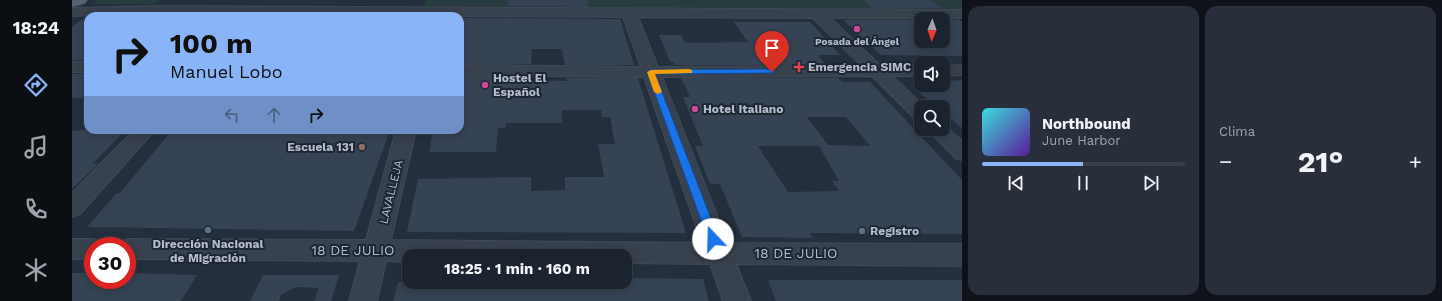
<!DOCTYPE html>
<html lang="es">
<head>
<meta charset="utf-8">
<style>
	:root { --surface:#1b232e; --page:#282f3a; --text:#f1f3f6; --muted:#a0a4aa; --line:#39404a; --accent:#8ab4f8 }
	body { margin:0; font-family:"Work Sans",sans-serif; background:var(--page); color:var(--text); height:100vh; display:flex; flex-direction:column; font-size:15px; white-space:nowrap }
	* { box-sizing:border-box; margin:0 }
	p { font-size:13px; color:var(--muted) }
	.icon { flex:none; width:22px; height:22px; fill:none; stroke:currentColor; stroke-width:2; stroke-linecap:round; stroke-linejoin:round }
	.map { position:relative; flex:1; overflow:hidden }
	.details { display:flex; flex-direction:column; gap:6px; padding:6px; background:#0f1319; width:480px }
	.details>* { flex:none }
	.hud { position:absolute; left:12px; top:12px; width:380px; height:122px; border-radius:12px; box-shadow:0 2px 10px #0003,0 0 0 1px var(--line); background:#8ab4f8; color:#111; overflow:hidden }
	.needle { width:26px; rotate:182deg }
	.fabs { position:absolute; left:842px; top:12px; display:grid; gap:8px }
	.fabs a { display:grid; place-items:center; width:36px; height:36px; border-radius:8px; background:var(--surface); box-shadow:0 2px 10px #0003,0 0 0 1px var(--line); font-size:20px }
	.speed { position:absolute; left:12px; top:237px; display:flex; gap:8px; font-size:20px; font-weight:700; text-align:center }
	.speed>* { display:grid; place-content:center; width:52px; height:52px; border-radius:50%; background:var(--surface); box-shadow:0 2px 10px #0003,0 0 0 1px var(--line); line-height:1 }
	.speed .limit { border:6px solid #d22; background:#fff; color:#111 }
	.pin { position:absolute; display:grid; place-items:center; width:34px; height:34px; color:#fff; margin:-41px -17px; border-radius:50% 50% 50% 0; rotate:-45deg; box-shadow:0 0 4px #0007 }
	.pin .icon { rotate:45deg }
	.me { position:absolute; width:44px; margin:-22px; rotate:339deg; stroke-linejoin:round; filter:drop-shadow(0 0 3px #0008) }
	.turn { display:flex; align-items:center; gap:14px; height:84px; padding:0 20px; font-size:18px }
	.turn .icon { width:52px; height:52px; stroke-width:2.5 }
	.turn b { display:block; font-size:28px; line-height:34px }
	.lanes { display:flex; align-items:center; height:38px; padding:0 20px; background:#0003; justify-content:center; gap:20px; direction:ltr }
	.lanes .off { opacity:.35 }
	.big { font-size:30px; font-weight:700; line-height:1.1 }
	.details .card { flex:1; display:flex; flex-direction:column; justify-content:center; gap:6px; min-width:0; padding:0 14px; border-radius:12px; background:var(--page) }
	.song { display:flex; align-items:center; gap:12px }
	.cover { width:48px; height:48px; border-radius:6px; background:linear-gradient(135deg,hsl(180 70% 55%),hsl(270 70% 35%)) }
	.played { height:4px; border-radius:2px; background:linear-gradient(90deg,var(--accent) 50%,var(--line) 50%) }
	.keys { display:flex; justify-content:space-around; direction:ltr }
	.heat { display:flex; justify-content:space-between; align-items:center; font-size:22px; direction:ltr }
	.details .tiles { flex:1; display:grid; gap:6px; grid-template-columns:repeat(2,1fr) }
	.trip { position:absolute; left:330px; top:249px; width:230px; height:40px; border-radius:12px; background:var(--surface); box-shadow:0 2px 10px #0003,0 0 0 1px var(--line); font-weight:700; line-height:40px; text-align:center }
	main { display:flex; flex:1; min-height:0 }
	.tab-bar { display:flex; flex-direction:column; width:72px; justify-content:space-around; align-items:center; background:#0b0e12; color:var(--muted) }
	.tab-bar .icon { width:28px; height:28px }
	.tab-bar .active { color:var(--accent) }
	.tab-bar b { font-size:18px; color:var(--text) }
	.map>svg:first-child { display:block }
	.green { fill:#263c3f }
	.building { fill:#364354; fill-rule:evenodd }
	.lines { fill:none; stroke-linecap:round; stroke-linejoin:round }
	.street-casing { stroke:#414a57; stroke-width:2 }
	.primary-casing { stroke:#414a57; stroke-width:2 }
	.street { fill:#38414e; fill-rule:evenodd }
	.primary { fill:#56606e; fill-rule:evenodd }
	.route { fill:#1a73e8; stroke:#114b97 }
	.slow { fill:#f59e0b }
	.hotel-dot { fill:#d1479c; stroke:#1d2633; stroke-width:1.5 }
	.health-dot { fill:#e0444e; stroke:#1d2633; stroke-width:1.5 }
	.education-dot { fill:#8d6e63; stroke:#1d2633; stroke-width:1.5 }
	.service-dot { fill:#5c6f8a; stroke:#1d2633; stroke-width:1.5 }
	.labels { text-anchor:middle; dominant-baseline:central; stroke-width:4; stroke-linejoin:round; paint-order:stroke }
	.far-poi-label { font-size:10px; font-weight:bold; fill:#b4bcc9; stroke:#1d2633 }
	.poi-label { font-size:12px; font-weight:bold; fill:#b4bcc9; stroke:#1d2633; text-anchor:start }
	.street-label { font-size:12px; fill:#b4bcc9; stroke:#1d2633 }
	.near-street-label { font-size:14px; fill:#b4bcc9; stroke:#1d2633 }
</style>
</head>
<body>
<main>
<nav class="tab-bar">
<b>18:24</b>
<svg class="icon active" aria-label="directions" viewBox="0 0 24 24"><path d="M12 3l9 9-9 9-9-9zM9 14v-3h6M13 9l2 2-2 2"/></svg>
<svg class="icon" aria-label="music" viewBox="0 0 24 24"><path d="M9 18V5l10-2v13"/><circle cx="6" cy="18" r="3"/><circle cx="16" cy="16" r="3"/></svg>
<svg class="icon" aria-label="phone" viewBox="0 0 24 24"><path d="M5 4h4l2 5-3 2q2 4 5 5l2-3 5 2v4C11 20 4 13 5 4z"/></svg>
<svg class="icon" aria-label="climate" viewBox="0 0 24 24"><path d="M12 3v18M4 7l16 10M4 17L20 7"/></svg>
</nav>
<div class="map">
<svg width="890" height="301" viewBox="0 0 890 301">
	<rect width="100%" height="100%" fill="#242f3e"/>
	<path class="green" d="M26,0H88L82,4H20Z
		M354,0H890V10L352,6Z"/>
	<path class="building" d="M436,0H515L517,7L435,6Z
		M791,0H858L870,8H801Z
		M14,17H16V60H0V27Z
		M388,18L548,19L562,65H493L490,49H460L459,64H388Z
		M771,20H849V41H871V20H887L890,22V56L809,55Z
		M662,22H738L768,55H746L754,65H603L601,62H598L587,35H609L613,43L676,42Z
		M0,74H16V98H0Z
		M388,76L459,77V80L495,81L494,78H566L614,233L335,232L346,179L459,177V191L493,190V177H532L526,144H543L538,117H530L529,110H490V123H434L433,128H426L424,152H357L361,130H388Z
		M609,78H766L770,82H798L890,180V234L738,233L741,238L670,237L648,184H638L623,146H631L611,97H618ZM735,117H774L798,146L756,145ZM686,146H747L767,181H760L767,191L716,192Z
		M890,80V128L871,112V107H865L844,90H852L842,81H849V85H871V81Z
		M9,130H54L21,163L26,164L0,189V131Z
		M100,130H318L282,231L15,227L45,193H48Z
		M0,273H21V280H55V273L125,275L109,301H0Z
		M191,275H267L259,301H242L247,288L224,287L209,295L207,301H178Z
		M553,278L631,279L637,301H321L326,282H553Z
		M696,280H890V301H704Z"/>
	<g class="lines">
		<defs>
			<path id="street" d="M82,6L890,10V18H758L809,66H849V76H820L853,107H849V120L842,118L800,76L590,77L656,243L890,244V266L664,264L679,301H651L638,264L553,263V256H337V262L314,261L305,301H277L288,261L55,259V246H44L46,242L55,239L294,240L324,130H344L319,240L630,243L572,77L388,75V65L569,67L551,17L82,14L0,16V8ZM566,17L741,18L790,66L586,67Z
				M0,62H16V72H0Z
				M890,65V75L871,76V66Z
				M871,124L890,141V160L883,158L855,129H871Z
				M62,130H83L8,214L0,217V193Z
				M0,239H21L30,242L32,246H21V259H0Z"/>
			<path id="primary" d="M0,0H15L13,3L0,7Z"/>
		</defs>
		<use href="#street" class="street-casing"/>
		<use href="#primary" class="primary-casing"/>
		<use href="#street" class="street"/>
		<use href="#primary" class="primary"/>
	</g>
	<path class="route" d="M700,69L702,70V73L583,74L647,239L645,242H637L575,72L579,70Z"/>
	<path class="slow" d="M617,69L620,70V73L583,74L590,92L586,94L582,92L575,72L579,70Z"/>
	<g class="hotel-dot">
		<circle cx="785" cy="29" r="4"/>
		<circle cx="413" cy="85" r="4"/>
		<circle cx="623" cy="109" r="4"/>
	</g>
	<path class="health-dot" d="M725 61h4v4h4v4h-4v4h-4v-4h-4v-4h4z"/>
	<circle class="education-dot" cx="290" cy="147" r="4"/>
	<g class="service-dot">
		<circle cx="136" cy="230" r="4"/>
		<circle cx="790" cy="231" r="4"/>
	</g>
	<g class="labels">
		<g class="far-poi-label">
			<text x="785" y="41">Posada del Ángel</text>
		</g>
		<g class="poi-label">
			<text x="736" y="67">Emergencia SIMC</text>
			<text x="421" y="78">Hostel El<tspan x="421" dy="14">Español</tspan></text>
			<text x="631" y="109">Hotel Italiano</text>
			<text x="282" y="147" text-anchor="end">Escuela 131</text>
			<text x="798" y="231">Registro</text>
			<text x="136" y="244" text-anchor="middle">Dirección Nacional<tspan x="136" dy="14">de Migración</tspan></text>
		</g>
		<g class="street-label">
			<text transform="translate(319 192) rotate(-76)">LAVALLEJA</text>
		</g>
		<g class="near-street-label">
			<text x="281" y="250">18 DE JULIO</text>
			<text x="724" y="253">18 DE JULIO</text>
		</g>
	</g>
</svg>
<div class="fabs">
<a><svg class="needle" viewBox="-14 -14 28 28"><path d="M0-13l5 13h-10z" fill="#e53935"/><path d="M0 13l5-13h-10z" fill="#a0a4aa"/></svg></a>
<a><svg class="icon" aria-label="sound" viewBox="0 0 24 24"><path d="M4 9h4l5-4v14l-5-4H4zM17 9q2 3 0 6"/></svg></a>
<a><svg class="icon" aria-label="search" viewBox="0 0 24 24"><circle cx="10" cy="10" r="6"/><path d="M15 15l6 6"/></svg></a>
</div>
<div class="speed"><div class="limit">30</div></div>
<div class="pin" style="left:700px;top:72px;background:#d93025"><svg class="icon" aria-label="arrive" viewBox="0 0 24 24"><path d="M6 21V4h12l-3 4 3 4H6"/></svg></div>
<svg class="me" style="left:641px;top:239px" viewBox="-20 -20 40 40"><circle r="19" fill="#fff"/><path d="M0-13L10 11 0 6-10 11z" fill="#1a73e8"/></svg>
<div class="trip">18:25 · 1 min · 160 m</div>
<div class="hud">
<div class="turn"><svg class="icon" aria-label="right" viewBox="0 0 24 24"><path d="M7 20v-9h11M14 6l5 5-5 5"/></svg><div><b>100 m</b>Manuel Lobo</div></div>
<div class="lanes"><svg class="icon off" aria-label="left" viewBox="0 0 24 24"><path d="M17 20v-9H6M10 6l-5 5 5 5"/></svg><svg class="icon off" aria-label="ahead" viewBox="0 0 24 24"><path d="M12 20V5M6 11l6-6 6 6"/></svg><svg class="icon" aria-label="right" viewBox="0 0 24 24"><path d="M7 20v-9h11M14 6l5 5-5 5"/></svg></div>
</div>
</div>
<section class="details">
<div class="tiles">
<div class="card">
<div class="song"><i class="cover"></i><div><b>Northbound</b><p>June Harbor</p></div></div>
<div class="played"></div>
<div class="keys"><svg class="icon" aria-label="previous" viewBox="0 0 24 24"><path d="M18 5L8 12l10 7zM5 5v14"/></svg><svg class="icon" aria-label="pause" viewBox="0 0 24 24"><path d="M8 5v14M16 5v14"/></svg><svg class="icon" aria-label="next" viewBox="0 0 24 24"><path d="M6 5l10 7-10 7zM19 5v14"/></svg></div>
</div>
<div class="card"><p>Clima</p>
<div class="heat"><a>−</a><b class="big">21°</b><a>+</a></div>
</div>
</div>
</section>
</main>
</body>
</html>
